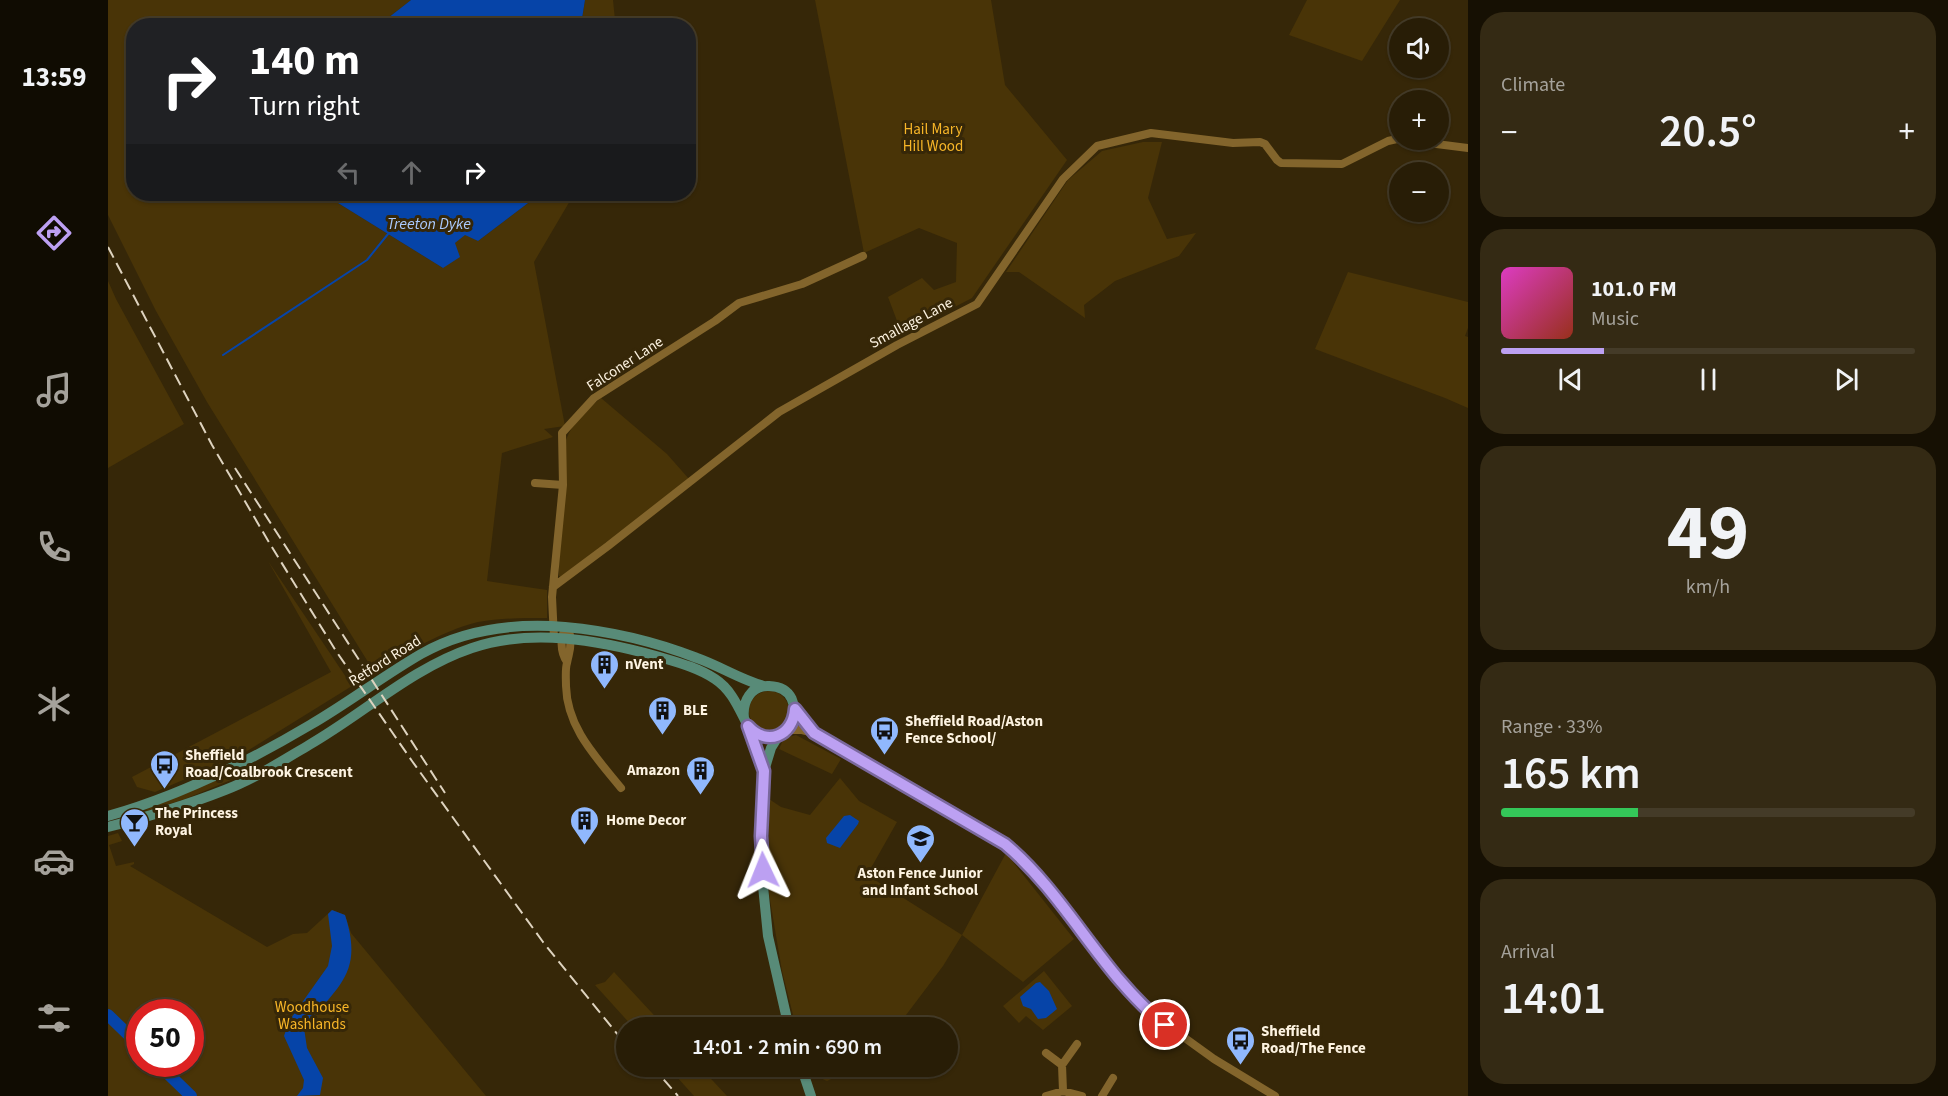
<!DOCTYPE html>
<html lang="en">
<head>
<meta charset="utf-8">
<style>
	:root { --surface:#281d06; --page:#342a14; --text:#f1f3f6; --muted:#a5a29b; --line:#443b28; --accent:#bca0f2 }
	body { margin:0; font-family:"Source Sans 3",sans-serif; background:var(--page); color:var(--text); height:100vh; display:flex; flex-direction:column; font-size:22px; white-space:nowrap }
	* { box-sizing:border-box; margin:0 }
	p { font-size:20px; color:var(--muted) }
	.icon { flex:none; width:33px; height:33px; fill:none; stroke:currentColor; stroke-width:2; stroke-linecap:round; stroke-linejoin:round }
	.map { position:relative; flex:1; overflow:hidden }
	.side { display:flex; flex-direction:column; gap:12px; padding:12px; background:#161003; width:480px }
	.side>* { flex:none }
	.hud { position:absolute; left:18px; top:18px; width:570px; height:183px; border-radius:24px; box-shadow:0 2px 4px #0004,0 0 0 2px var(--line); background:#202124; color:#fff; overflow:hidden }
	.buttons { position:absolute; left:1281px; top:18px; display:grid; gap:12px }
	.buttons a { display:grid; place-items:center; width:60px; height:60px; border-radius:50%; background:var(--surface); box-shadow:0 2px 4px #0004,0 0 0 2px var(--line); font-size:30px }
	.speed { position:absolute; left:18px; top:999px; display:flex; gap:12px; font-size:30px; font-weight:700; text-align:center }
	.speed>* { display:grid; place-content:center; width:78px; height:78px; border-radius:50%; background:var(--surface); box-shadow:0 2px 4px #0004,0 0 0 2px var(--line); line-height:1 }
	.speed .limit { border:9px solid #d22; background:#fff; color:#111 }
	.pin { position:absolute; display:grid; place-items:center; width:51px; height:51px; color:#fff; margin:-26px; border:3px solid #fff; border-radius:50%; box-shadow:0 2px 6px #0007 }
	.me { position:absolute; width:66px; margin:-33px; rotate:358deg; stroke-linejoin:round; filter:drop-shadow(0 0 4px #0008) }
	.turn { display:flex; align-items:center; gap:21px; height:126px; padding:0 24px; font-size:27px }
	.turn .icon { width:78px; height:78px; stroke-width:2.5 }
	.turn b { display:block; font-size:42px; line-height:51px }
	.lanes { display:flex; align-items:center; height:57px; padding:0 24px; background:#0003; justify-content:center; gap:30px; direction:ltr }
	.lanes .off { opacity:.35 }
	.big { font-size:45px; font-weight:600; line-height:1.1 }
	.side .tile { flex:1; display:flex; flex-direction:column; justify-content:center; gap:9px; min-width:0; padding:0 21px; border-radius:24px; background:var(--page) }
	.side .dial { align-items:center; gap:0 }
	.dial b { font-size:78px; line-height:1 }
	.song { display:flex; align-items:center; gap:18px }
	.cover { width:72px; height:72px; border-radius:9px; background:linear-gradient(135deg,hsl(310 70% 55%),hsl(10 70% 35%)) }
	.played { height:6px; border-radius:3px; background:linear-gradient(90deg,var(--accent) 25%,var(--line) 25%) }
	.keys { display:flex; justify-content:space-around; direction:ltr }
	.heat { display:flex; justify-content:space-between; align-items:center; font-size:33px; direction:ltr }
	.charge { height:9px; border-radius:4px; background:linear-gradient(90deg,#34c759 33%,var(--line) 0) }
	.trip { position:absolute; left:508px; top:1017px; width:342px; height:60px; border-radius:30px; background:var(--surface); box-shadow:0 2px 4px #0004,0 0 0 2px var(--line); font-weight:600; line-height:60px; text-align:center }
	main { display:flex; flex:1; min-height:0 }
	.tab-bar { display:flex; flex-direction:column; width:108px; justify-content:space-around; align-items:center; background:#100c02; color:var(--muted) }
	.tab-bar .icon { width:42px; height:42px }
	.tab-bar .selected { color:var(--accent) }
	.tab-bar b { font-size:27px; color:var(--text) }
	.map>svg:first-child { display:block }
	.green { fill:#493407; fill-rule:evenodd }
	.water { fill:#0644a8 }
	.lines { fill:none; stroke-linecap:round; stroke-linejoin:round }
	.stream { stroke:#0644a8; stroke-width:2 }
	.river { stroke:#0644a8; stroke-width:12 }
	.minor { stroke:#83652c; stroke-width:8 }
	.major { stroke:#588b78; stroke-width:10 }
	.rail { stroke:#ded3bf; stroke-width:2; stroke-dasharray:12 6; stroke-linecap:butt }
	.route-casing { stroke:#7a689d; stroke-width:15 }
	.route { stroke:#bca0f2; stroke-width:10 }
	.labels { text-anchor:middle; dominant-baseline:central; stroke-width:6; stroke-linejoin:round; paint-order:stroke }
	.park-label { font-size:15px; fill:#f8b628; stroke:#362708 }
	.street-label { font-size:15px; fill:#fdf3e1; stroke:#362708 }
	.poi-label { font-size:15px; font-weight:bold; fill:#fdf3e1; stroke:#362708; text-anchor:start }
	.water-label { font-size:16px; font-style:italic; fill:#aac9fc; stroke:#362708 }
</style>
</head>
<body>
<main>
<nav class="tab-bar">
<b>13:59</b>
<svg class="icon selected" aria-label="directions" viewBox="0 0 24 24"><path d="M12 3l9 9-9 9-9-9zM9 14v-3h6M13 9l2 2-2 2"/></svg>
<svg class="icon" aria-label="music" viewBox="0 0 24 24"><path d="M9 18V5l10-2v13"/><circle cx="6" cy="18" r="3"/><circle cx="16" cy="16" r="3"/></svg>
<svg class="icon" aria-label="phone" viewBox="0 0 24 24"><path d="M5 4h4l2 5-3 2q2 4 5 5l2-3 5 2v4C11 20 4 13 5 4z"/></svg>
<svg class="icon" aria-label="climate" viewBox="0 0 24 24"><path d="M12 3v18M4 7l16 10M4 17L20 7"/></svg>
<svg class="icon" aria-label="car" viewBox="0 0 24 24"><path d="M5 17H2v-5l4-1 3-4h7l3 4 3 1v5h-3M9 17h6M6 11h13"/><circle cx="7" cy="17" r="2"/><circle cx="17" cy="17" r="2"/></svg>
<svg class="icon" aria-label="filters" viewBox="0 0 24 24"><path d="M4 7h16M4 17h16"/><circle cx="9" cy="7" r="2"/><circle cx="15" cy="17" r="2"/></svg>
</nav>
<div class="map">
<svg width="1360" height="1096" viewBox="0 0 1360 1096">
	<rect width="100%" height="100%" fill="#362708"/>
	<path class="green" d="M0,0H303L271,25L26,26V194H229L230,203L335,268L347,243L357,234L370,241L432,194H466L426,262L457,426L436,429L445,437L394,453L379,581L439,590V618C416,618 393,618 370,622C335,630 298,654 265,670L99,402L48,311L0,215Z
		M477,0H505L507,20L505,25L473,26Z
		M707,0H883L897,85L959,160L864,298L794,334L780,297L814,278L826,290L848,282L849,243L811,228L756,253Z
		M1199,0H1292L1254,61L1181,35Z
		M1035,142H1054L1040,198L1059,239L1088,233L1071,256L1007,281L976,305L977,318L911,272H898L960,180L994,151Z
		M1240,272L1360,302V328L1357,336L1360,337V408L1337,398L1207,349Z
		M0,281L8,299L76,424L0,468Z
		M493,398L559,454L581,479L453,577L451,576V564L458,440C464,423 479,409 493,398Z
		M160,561L244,686L131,756L47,792L29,787L24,777L223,672Z
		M641 711a20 20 0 1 1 40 0a20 20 0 1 1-40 0Z
		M688,735L733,759L724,774L671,749L676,738Z
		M139,765L142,770L140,773L77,799L39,811L37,810Z
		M732,778L751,801L789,822L759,875L854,935L898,853L966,939L915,982L854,935L835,966L789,1027H688L674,971L661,894V799L673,807L702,815Z
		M10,833L14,841L1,845L8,866L26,862V864L22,866L159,947L185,934L199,933L224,910L237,915L243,933L378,1096H0V836ZM32,1012H82V1064H32Z
		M936,971L964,1006L935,1030L918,1016L911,1023L895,1006Z
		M506,972L557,1027H525L487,985L497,982Z
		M560,1067H592L619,1096H586Z
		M701,1067V1066L748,1067L719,1081L703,1074Z"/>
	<path class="water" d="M303,0H477L473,25H271Z
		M229,194H432L370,241L357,235L347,243L352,257L335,268L230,203Z
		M742,815L751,821L750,824L732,848L719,843L718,838L736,816Z
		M224,910L237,915C256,973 230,986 196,1028L199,1048L215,1078L212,1095L189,1096L195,1088L196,1080L176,1036L181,1021L220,966L224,946L220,914Z
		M932,982L941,991L949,1009L938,1018L930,1019L923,1009L915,1006L912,997L928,983Z"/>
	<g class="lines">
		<path class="stream" d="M115,355L259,260L280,234"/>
		<path class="river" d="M0,1015L32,1046
			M50,1064L83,1096"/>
		<path class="minor" d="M427,483L455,485
			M445,587L500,546L671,412L789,345L869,304L955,179L989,146L1043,133L1125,143L1152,142L1157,144L1169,160L1173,163L1234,164L1280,141L1289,139L1360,148
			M458,627C452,637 452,652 459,662
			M462,635C464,647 461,652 459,663C457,669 458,679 458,686C459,728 488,757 513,788
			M446,638L444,597L455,485L454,433L486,398L607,321L631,303L694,284L755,256
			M687,709L706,733
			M678,730H694L706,733L897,845L931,876L1021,991L1045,1015L1106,1059L1167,1096
			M938,1053L954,1065
			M955,1091L954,1065L969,1044
			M938,1096L955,1091L974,1096
			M994,1096L1005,1078"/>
		<path class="major" d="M641,730L656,771
			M671,735L663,748L656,771L653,836L655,886L660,936L681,1028
			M0,816C71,796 138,763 202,725C240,703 275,676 313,654C357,629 407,623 457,627C502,631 548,642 589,658C612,666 633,680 656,686
			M0,827C39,817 79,805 117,790C146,779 174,761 201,745C255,714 304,668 364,648C423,628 490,640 548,656C568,662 589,667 607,679C624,690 631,709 640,726C677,766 710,688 661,686C643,685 634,702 636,718
			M693,1066L703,1096"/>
		<path class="rail" d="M0,247L104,445L162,544L228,651L304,761L435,942L519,1046
			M127,468L337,793
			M544,1066L570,1096"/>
	</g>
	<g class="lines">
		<defs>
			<path id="route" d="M655,870L653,836L656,771L640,726C659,747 685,736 687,709L706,733L897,844C959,896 993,974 1057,1025"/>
		</defs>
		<use href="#route" class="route-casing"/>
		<use href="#route" class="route"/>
	</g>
	<defs>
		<symbol id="building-pin" viewBox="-11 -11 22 30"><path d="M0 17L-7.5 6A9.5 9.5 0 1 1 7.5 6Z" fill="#90b8fd" stroke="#362708"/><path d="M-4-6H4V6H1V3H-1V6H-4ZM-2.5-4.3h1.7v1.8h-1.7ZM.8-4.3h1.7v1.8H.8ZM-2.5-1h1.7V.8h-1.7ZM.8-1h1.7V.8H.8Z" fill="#111"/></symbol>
		<symbol id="bus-pin" viewBox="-11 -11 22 30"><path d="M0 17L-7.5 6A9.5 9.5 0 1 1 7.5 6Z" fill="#90b8fd" stroke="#362708"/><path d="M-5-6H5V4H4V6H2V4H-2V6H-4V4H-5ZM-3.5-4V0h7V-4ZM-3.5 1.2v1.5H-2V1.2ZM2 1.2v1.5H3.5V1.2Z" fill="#111"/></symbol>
		<symbol id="bar-pin" viewBox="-11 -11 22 30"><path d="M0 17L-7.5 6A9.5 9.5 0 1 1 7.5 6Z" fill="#90b8fd" stroke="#362708"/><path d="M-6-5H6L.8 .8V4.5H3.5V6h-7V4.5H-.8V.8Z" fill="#111"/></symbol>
		<symbol id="school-pin" viewBox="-11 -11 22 30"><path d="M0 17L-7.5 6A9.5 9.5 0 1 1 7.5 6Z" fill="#90b8fd" stroke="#362708"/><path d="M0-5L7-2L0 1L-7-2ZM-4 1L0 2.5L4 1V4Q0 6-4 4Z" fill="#111"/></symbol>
	</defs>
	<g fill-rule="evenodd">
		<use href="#building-pin" x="480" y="648" width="33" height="45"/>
		<use href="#building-pin" x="538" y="694" width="33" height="45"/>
		<use href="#bus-pin" x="760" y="714" width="33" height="45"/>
		<use href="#bus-pin" x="40" y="748" width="33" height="45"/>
		<use href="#building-pin" x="576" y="754" width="33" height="45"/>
		<use href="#building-pin" x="460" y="804" width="33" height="45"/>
		<use href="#bar-pin" x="10" y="806" width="33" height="45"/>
		<use href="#school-pin" x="796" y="822" width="33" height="45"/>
		<use href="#bus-pin" x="1116" y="1024" width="33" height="45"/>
	</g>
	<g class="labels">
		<g class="park-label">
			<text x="825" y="129">Hail Mary<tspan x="825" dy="17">Hill Wood</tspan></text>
			<text x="204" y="1007">Woodhouse<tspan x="204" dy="17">Washlands</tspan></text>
		</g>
		<g class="street-label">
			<text transform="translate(803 323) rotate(-28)">Smallage Lane</text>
			<text transform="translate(517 364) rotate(-33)">Falconer Lane</text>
			<text transform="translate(277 661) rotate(-32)">Retford Road</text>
		</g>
		<g class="poi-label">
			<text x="517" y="664">nVent</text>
			<text x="575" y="710">BLE</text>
			<text x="797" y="721">Sheffield Road/Aston<tspan x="797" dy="17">Fence School/</tspan></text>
			<text x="77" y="755">Sheffield<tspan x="77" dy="17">Road/Coalbrook Crescent</tspan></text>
			<text x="572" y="770" text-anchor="end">Amazon</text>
			<text x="47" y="813">The Princess<tspan x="47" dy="17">Royal</tspan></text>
			<text x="498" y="820">Home Decor</text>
			<text x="812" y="873" text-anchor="middle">Aston Fence Junior<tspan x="812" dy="17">and Infant School</tspan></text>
			<text x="1153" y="1031">Sheffield<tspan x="1153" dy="17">Road/The Fence</tspan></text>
		</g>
		<g class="water-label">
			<text x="321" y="224">Treeton Dyke</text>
		</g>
	</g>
</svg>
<div class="buttons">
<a><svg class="icon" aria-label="sound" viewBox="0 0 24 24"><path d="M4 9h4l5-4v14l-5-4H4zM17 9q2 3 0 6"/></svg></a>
<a>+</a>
<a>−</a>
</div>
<div class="speed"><div class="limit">50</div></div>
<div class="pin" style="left:1057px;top:1025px;background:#d93025"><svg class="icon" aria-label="arrive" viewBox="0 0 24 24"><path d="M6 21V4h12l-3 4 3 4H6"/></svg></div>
<svg class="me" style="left:655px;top:870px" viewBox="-20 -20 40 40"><path d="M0-17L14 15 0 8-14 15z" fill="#bca0f2" stroke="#fff" stroke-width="4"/></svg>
<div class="trip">14:01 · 2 min · 690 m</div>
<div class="hud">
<div class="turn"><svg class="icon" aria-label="right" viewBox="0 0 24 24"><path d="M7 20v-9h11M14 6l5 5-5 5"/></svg><div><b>140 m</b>Turn right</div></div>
<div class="lanes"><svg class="icon off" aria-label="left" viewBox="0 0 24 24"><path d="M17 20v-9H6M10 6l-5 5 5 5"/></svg><svg class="icon off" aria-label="ahead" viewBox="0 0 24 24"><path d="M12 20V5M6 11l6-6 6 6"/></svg><svg class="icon" aria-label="right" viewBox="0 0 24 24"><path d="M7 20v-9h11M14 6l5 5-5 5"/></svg></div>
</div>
</div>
<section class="side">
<div class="tile"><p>Climate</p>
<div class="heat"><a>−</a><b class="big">20.5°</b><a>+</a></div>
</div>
<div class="tile">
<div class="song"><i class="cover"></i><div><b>101.0 FM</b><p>Music</p></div></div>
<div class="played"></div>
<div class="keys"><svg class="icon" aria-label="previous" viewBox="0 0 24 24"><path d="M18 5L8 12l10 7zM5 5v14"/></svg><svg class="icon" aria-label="pause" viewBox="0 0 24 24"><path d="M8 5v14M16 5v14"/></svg><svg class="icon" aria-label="next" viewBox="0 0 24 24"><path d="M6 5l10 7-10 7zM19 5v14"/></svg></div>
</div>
<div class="tile dial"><b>49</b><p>km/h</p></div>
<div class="tile"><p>Range · 33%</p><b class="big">165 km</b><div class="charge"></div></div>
<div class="tile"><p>Arrival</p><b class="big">14:01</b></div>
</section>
</main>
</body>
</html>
